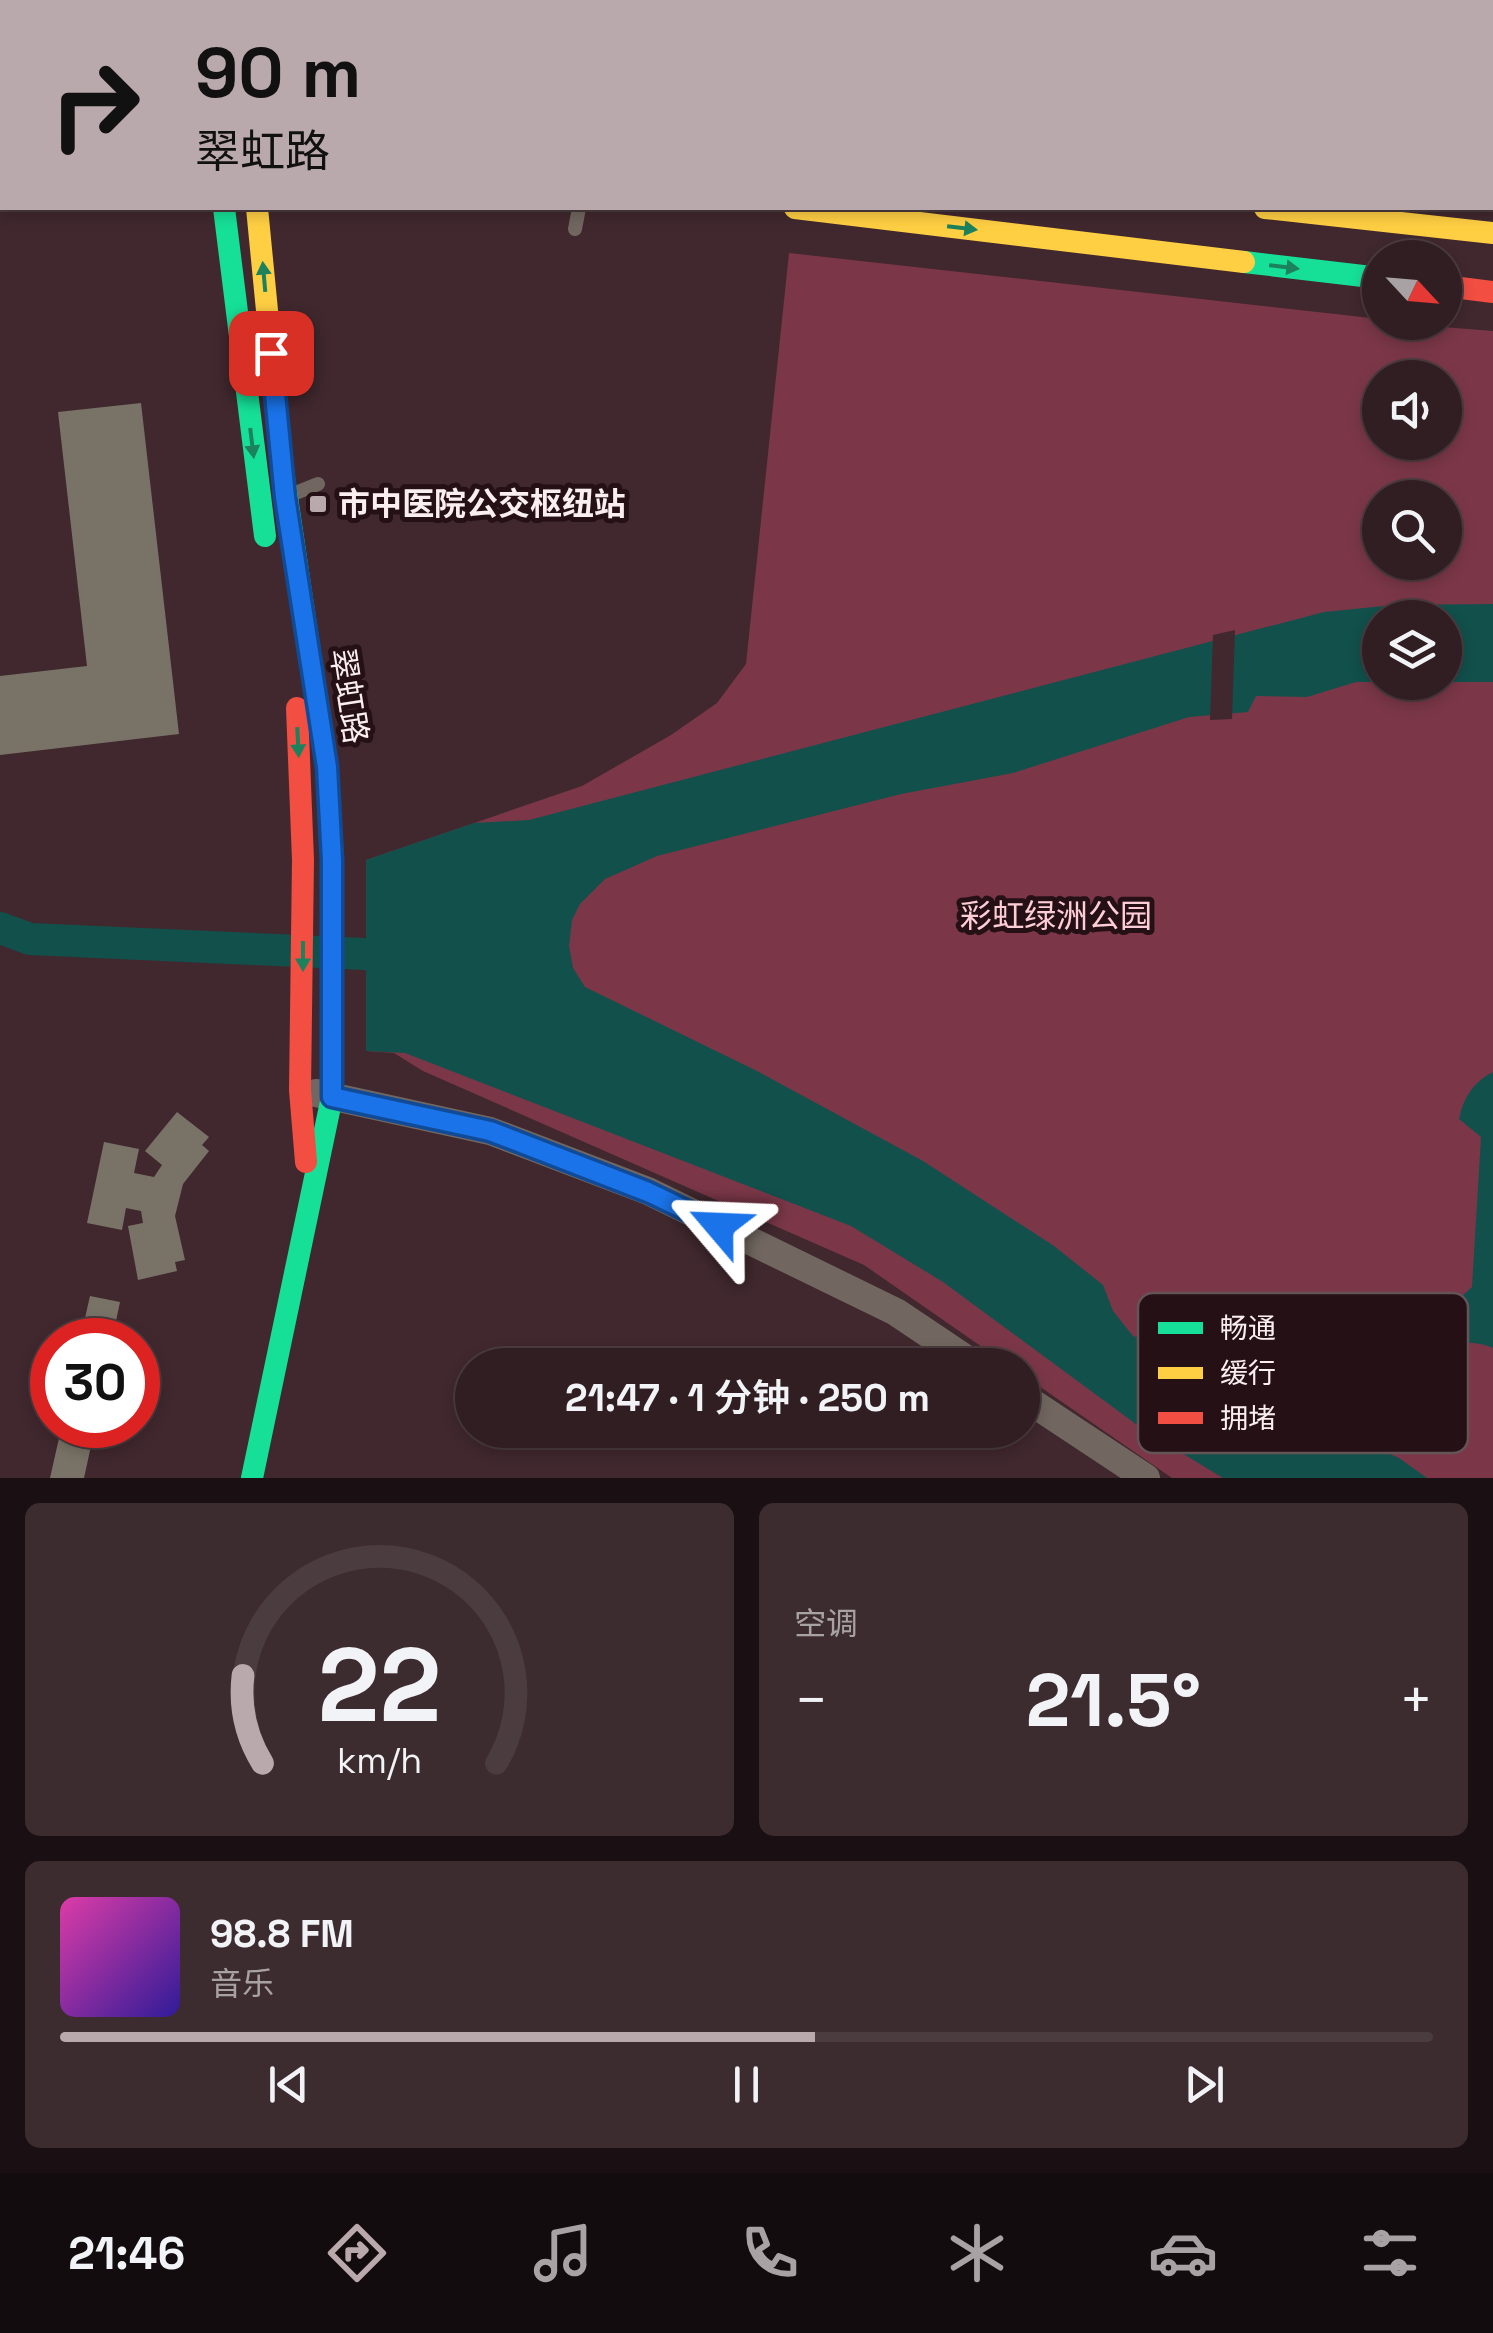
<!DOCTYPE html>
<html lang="zh">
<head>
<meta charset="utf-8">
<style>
	:root { --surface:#301e22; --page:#3c2b2f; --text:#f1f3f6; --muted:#a8a2a5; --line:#4b3c40; --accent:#baa9ac }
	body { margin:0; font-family:"Space Grotesk","Noto Sans SC",sans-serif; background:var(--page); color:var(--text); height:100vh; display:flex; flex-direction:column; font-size:38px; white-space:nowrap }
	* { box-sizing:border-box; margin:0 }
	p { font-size:32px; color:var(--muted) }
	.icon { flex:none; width:55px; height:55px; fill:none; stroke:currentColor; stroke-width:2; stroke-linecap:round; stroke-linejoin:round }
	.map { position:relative; height:1478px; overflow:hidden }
	.side { display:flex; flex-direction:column; gap:25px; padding:25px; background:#1a1013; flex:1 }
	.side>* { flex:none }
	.guide { position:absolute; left:0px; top:0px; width:1495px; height:210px; box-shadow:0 5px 15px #0003,0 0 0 2px var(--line); background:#baa9ac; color:#111; overflow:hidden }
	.needle { width:65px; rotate:116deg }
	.fabs { position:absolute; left:1362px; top:240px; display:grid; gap:20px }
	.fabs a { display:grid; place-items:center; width:100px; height:100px; border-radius:50%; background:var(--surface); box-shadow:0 5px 15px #0003,0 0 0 2px var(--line); font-size:50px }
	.speed { position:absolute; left:30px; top:1318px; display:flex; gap:20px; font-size:50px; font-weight:700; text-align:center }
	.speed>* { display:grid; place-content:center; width:130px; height:130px; border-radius:50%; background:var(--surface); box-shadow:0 5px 15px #0003,0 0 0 2px var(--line); line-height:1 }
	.speed .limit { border:15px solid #d22; background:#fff; color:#111 }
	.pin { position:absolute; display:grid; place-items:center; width:85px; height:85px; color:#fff; margin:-42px; border-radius:20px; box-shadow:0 5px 15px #0006 }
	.me { position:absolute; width:110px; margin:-55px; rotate:296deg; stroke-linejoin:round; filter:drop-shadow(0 0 8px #0008) }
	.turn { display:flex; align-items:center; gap:35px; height:210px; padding:0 30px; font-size:45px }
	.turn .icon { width:130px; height:130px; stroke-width:2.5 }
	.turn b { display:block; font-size:70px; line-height:85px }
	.big { font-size:75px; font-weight:600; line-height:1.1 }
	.side .tile { flex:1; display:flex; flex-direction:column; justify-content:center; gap:15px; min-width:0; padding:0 35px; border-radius:15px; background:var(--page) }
	.side .dial { align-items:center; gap:0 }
	.dial svg { height:260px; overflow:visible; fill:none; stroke:var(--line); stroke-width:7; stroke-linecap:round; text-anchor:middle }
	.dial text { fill:var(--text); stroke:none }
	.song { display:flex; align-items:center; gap:30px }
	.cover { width:120px; height:120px; border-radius:15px; background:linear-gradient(135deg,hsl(320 70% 55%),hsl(250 70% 35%)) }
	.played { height:10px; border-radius:5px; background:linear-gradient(90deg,var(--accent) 55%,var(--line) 55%) }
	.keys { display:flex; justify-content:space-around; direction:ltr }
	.heat { display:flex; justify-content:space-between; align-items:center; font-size:55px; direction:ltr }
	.side .tiles { flex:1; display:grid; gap:25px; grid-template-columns:1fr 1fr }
	.tile:last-child { grid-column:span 2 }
	.trip { position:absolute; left:455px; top:1348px; width:585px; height:100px; border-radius:50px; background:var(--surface); box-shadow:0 5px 15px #0003,0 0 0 2px var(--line); font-weight:600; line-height:100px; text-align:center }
	.tabs { display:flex; height:160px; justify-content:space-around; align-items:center; background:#130c0e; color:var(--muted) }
	.tabs .icon { width:70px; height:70px }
	.tabs .on { color:var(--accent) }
	.tabs b { font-size:45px; color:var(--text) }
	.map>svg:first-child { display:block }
	.green { fill:#7b3748; fill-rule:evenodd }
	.water { fill:#12504b }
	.pier { fill:#40282e }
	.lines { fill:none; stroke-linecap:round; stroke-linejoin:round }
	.canal { stroke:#12504b; stroke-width:32 }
	.building { fill:#797367 }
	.lane { stroke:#716760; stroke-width:14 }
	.street { stroke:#716760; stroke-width:28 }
	.fast { stroke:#16e098; stroke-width:22 }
	.slow { stroke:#ffcf43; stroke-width:22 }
	.jam { stroke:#f24e42; stroke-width:22 }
	.oneway { fill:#1c825d }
	.route-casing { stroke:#114b97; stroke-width:25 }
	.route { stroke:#1a73e8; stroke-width:18 }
	.poi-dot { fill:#baa9ac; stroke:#241015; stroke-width:4 }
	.labels { text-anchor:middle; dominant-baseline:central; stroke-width:10; stroke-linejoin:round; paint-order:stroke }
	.poi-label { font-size:32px; font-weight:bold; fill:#fbeef0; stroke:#241015; text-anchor:start }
	.street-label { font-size:32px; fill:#fbeef0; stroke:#241015 }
	.park-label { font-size:32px; fill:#fecdd6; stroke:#241015 }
	.key { fill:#241015; stroke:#645357; stroke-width:2.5 }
	.key-label { font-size:28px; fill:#fbeef0 }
</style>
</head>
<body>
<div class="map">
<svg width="1493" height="1478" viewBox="0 0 1493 1478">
	<rect width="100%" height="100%" fill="#40282e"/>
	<path class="green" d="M789,253L1380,319V322L1493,331V1478H1172L1023,1375L1022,1365H1008L864,1265L423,1071L394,1053L366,1051V860L582,786L671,735L717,703L746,664ZM1380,378H1445V442H1380ZM1380,498H1445V562H1380ZM1380,618H1445V682H1380Z"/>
	<path class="water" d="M1493,604V682H1445V618H1380V682H1356L1307,697L1256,696L1248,712L1189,717L1013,773L901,794L657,856L605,879L580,904L572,920L569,946L573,968L585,987L759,1072L923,1161L1054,1246L1103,1285L1113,1311L1133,1336L1172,1347L1243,1381L1311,1421L1340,1433L1359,1417L1385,1345L1401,1324L1442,1314L1472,1287L1481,1137L1459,1119C1463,1098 1474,1081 1493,1072V1348C1472,1338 1441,1345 1418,1347L1389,1378L1381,1450L1399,1458L1427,1478H1223L1144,1430L943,1282L851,1226L405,1053L366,1051V860L474,823L529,820L1324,612L1394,605Z"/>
	<path class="pier" d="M1235,630L1232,719L1210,720L1213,635Z"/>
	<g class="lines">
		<path class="canal" d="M0,928L30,939L365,954"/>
	</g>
	<path class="building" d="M141,403L179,734L0,755V676L87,666L58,412Z
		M177,1112L209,1137L202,1145L209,1151L183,1184L175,1216L185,1260L175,1262L177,1271L138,1280L128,1226L143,1223L141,1211L126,1208L122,1230L87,1223L104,1142L139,1149L134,1173L154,1177L162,1165L145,1151Z
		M90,1296L120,1302L112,1340H80Z
		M62,1425H110L109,1430L95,1428L84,1478H50Z"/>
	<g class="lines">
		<path class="lane" d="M575,229L579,208
			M288,496L318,484"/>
		<path class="street" d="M316,1093L490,1131L648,1191L896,1312L975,1365
			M1022,1396L1146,1478"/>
		<path class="fast" d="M266,2L267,0
			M224,208L265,536
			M1244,262L1380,278
			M252,1478L332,1097V860L327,767L282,464"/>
		<path class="slow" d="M0,68L2,69
			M0,102L2,103
			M257,208L282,464
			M795,208L1244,262
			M1265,208L1493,233"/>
		<path class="jam" d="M233,0V2
			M1445,286L1493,292
			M297,708L303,860L300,1090L306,1162"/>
	</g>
	<defs><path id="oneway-solid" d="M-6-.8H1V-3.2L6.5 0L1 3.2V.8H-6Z" transform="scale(2.5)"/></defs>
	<g class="oneway">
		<use href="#oneway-solid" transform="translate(962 228) rotate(7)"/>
		<use href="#oneway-solid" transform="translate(1284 267) rotate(7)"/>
		<use href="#oneway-solid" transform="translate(264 277) rotate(-95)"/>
		<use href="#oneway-solid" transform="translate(252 443) rotate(83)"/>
		<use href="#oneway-solid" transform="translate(298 742) rotate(87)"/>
		<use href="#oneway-solid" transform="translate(303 956) rotate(90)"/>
	</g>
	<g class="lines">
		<defs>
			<path id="route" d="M271,353L285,497L327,767L332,860V1097L490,1131L648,1192L719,1226"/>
		</defs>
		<use href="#route" class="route-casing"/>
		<use href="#route" class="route"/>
	</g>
	<rect class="poi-dot" x="308" y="494" width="20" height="20" rx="5"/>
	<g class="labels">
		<g class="poi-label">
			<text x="338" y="504">市中医院公交枢纽站</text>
		</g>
		<g class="street-label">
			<text transform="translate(349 696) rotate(81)">翠虹路</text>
		</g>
		<g class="park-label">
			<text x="1056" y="916">彩虹绿洲公园</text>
		</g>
	</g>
	<rect x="1138" y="1293" width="330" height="160" rx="15" class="key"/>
	<rect x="1158" y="1322" width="45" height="12" fill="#16e098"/>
	<rect x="1158" y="1367" width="45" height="12" fill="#ffcf43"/>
	<rect x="1158" y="1412" width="45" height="12" fill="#f24e42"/>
	<g class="key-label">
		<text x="1220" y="1338">畅通</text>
		<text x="1220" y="1383">缓行</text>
		<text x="1220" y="1428">拥堵</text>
	</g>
</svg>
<div class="fabs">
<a><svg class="needle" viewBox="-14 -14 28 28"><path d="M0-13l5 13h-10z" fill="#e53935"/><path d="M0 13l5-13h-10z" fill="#a8a2a5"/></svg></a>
<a><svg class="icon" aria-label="sound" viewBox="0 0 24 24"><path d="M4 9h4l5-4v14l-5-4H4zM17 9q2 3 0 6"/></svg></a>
<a><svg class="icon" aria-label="search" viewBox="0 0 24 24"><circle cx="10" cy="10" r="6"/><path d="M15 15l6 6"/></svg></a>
<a><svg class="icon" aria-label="layers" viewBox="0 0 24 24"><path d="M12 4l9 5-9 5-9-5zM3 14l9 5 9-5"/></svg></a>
</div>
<div class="speed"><div class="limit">30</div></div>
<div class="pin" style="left:271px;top:353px;background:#d93025"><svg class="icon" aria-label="arrive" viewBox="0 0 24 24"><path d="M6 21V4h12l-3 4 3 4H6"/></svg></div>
<svg class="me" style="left:719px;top:1226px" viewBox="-20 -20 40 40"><path d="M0-17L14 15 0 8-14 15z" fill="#1a73e8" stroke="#fff" stroke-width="4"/></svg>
<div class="trip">21:47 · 1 分钟 · 250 m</div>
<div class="guide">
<div class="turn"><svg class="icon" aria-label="right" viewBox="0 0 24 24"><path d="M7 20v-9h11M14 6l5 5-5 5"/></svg><div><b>90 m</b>翠虹路</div></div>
</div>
</div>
<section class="side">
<div class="tiles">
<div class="tile dial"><svg viewBox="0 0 100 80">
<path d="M14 69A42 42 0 1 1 86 69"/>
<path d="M14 69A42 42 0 0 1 8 42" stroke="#baa9ac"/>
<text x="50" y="56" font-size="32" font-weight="700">22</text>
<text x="50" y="72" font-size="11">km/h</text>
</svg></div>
<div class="tile"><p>空调</p>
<div class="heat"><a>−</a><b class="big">21.5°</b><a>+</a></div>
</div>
<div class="tile">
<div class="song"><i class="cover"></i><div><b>98.8 FM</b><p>音乐</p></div></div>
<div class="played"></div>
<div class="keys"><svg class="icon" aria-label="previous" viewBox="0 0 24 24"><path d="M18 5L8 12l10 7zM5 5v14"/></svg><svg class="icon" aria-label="pause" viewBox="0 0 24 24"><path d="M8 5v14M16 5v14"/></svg><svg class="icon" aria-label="next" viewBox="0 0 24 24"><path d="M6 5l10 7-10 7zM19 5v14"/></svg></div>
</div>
</div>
</section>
<nav class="tabs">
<b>21:46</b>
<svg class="icon on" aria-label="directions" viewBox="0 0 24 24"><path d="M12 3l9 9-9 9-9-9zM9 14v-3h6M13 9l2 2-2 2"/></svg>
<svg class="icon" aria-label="music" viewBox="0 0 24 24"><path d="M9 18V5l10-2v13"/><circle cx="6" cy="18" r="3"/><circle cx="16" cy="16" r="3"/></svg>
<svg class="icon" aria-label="phone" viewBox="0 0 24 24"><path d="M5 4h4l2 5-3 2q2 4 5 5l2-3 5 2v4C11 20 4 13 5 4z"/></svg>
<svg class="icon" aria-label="climate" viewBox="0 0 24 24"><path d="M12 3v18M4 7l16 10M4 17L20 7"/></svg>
<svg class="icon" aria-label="car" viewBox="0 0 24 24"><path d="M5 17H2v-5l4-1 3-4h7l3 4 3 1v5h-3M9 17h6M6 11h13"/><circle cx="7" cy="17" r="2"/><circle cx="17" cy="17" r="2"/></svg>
<svg class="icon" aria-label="filters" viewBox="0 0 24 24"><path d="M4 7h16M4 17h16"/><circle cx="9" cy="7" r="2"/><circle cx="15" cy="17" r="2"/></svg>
</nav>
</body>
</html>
